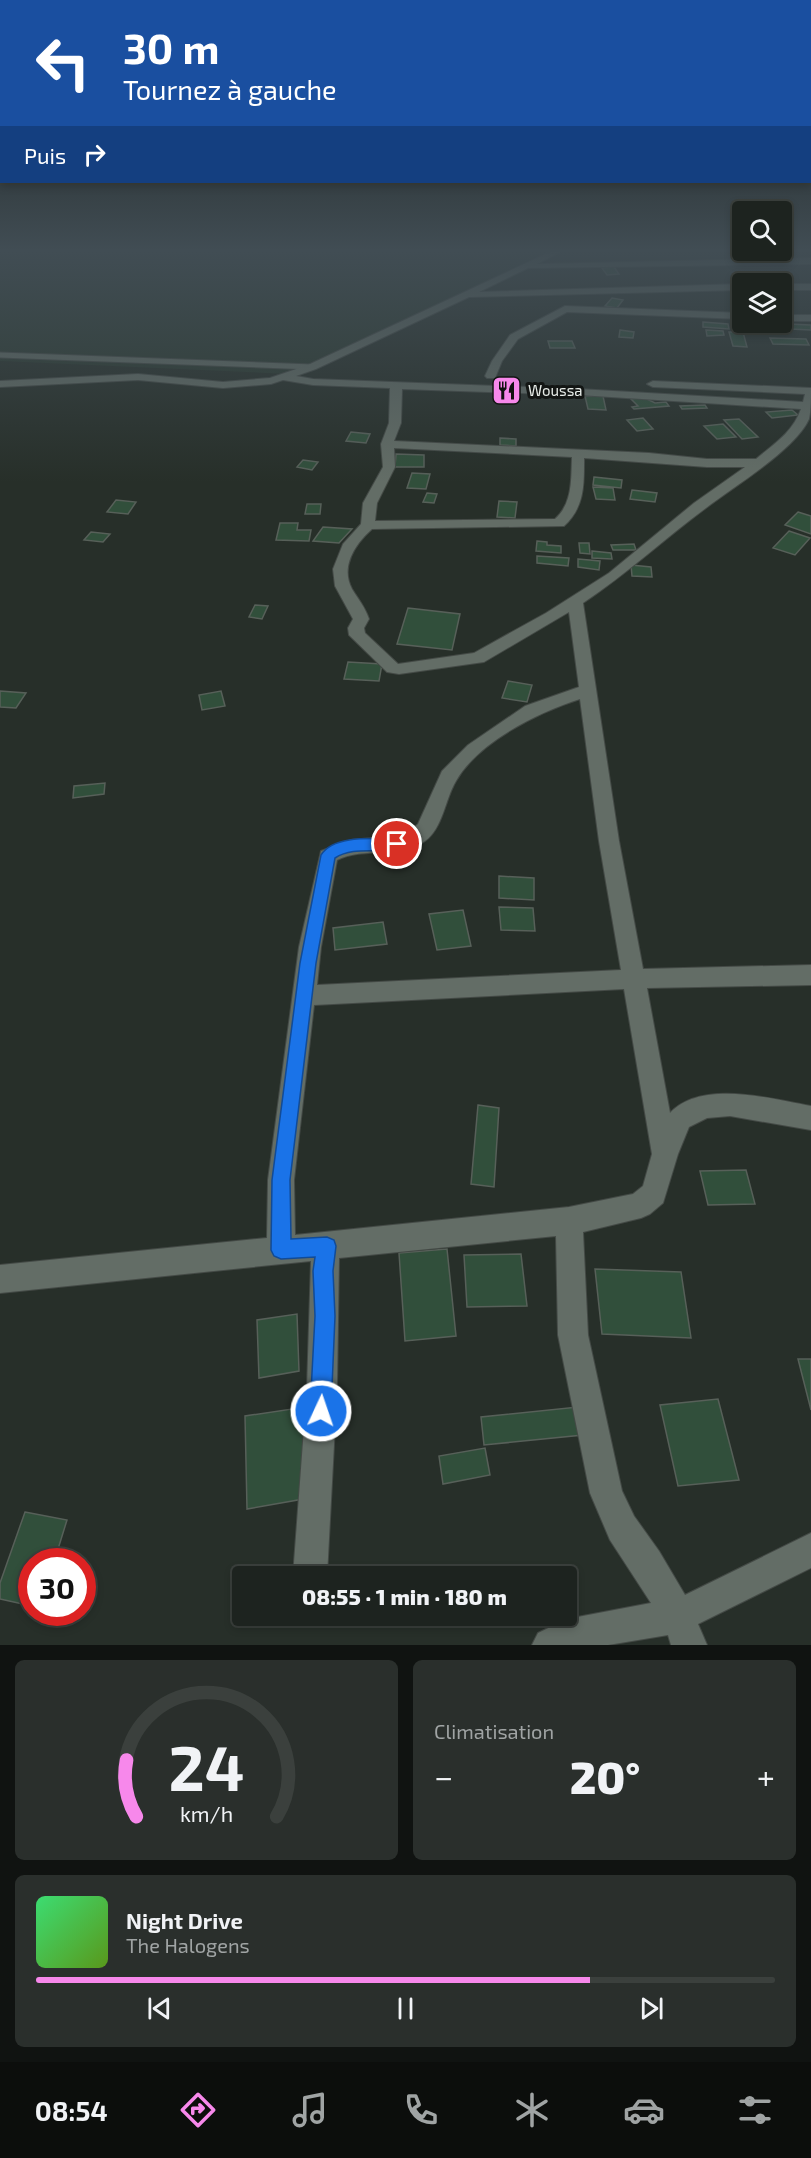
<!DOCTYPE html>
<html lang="fr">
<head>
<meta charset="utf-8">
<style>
	:root { --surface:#1d231f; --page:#2a2f2c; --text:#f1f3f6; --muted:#a0a4a4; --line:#3b403d; --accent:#f788eb }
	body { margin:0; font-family:"Exo 2",sans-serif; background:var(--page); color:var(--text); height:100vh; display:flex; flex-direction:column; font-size:22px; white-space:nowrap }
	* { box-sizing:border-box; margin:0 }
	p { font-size:20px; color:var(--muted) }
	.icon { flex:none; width:33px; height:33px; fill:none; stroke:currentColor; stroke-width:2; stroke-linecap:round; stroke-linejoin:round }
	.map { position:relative; height:1645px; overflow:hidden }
	.panel { display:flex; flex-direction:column; gap:15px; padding:15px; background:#101311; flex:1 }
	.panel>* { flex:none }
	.hud { position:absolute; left:0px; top:0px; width:812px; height:183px; box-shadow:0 3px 9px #0003,0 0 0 2px var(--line); background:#1a4fa0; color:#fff; overflow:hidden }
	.buttons { position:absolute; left:732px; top:201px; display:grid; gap:12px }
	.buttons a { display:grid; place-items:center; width:60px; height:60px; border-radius:6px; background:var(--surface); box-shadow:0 3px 9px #0003,0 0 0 2px var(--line); font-size:30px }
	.speed { position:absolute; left:18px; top:1548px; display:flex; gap:12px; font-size:30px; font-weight:700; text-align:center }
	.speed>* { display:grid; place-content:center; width:78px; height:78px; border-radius:50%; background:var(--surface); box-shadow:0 3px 9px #0003,0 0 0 2px var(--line); line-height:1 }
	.speed .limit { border:9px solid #d22; background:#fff; color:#111 }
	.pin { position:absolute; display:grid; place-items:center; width:51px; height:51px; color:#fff; margin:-26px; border:3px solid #fff; border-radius:50%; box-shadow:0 2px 6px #0007 }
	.me { position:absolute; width:66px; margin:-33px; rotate:3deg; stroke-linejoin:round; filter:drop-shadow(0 0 4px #0008) }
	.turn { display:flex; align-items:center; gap:21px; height:126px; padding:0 24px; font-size:27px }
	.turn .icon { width:78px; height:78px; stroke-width:2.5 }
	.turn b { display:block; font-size:42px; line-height:51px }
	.then { display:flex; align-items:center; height:57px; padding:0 24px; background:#0003; gap:12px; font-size:22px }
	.big { font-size:45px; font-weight:800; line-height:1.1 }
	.panel .tile { flex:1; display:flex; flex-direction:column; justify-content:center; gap:9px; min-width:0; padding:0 21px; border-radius:9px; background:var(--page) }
	.panel .dial { align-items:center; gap:0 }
	.dial svg { height:156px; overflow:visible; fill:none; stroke:var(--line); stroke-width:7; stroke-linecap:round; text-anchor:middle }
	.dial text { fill:var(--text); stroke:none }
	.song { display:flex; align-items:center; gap:18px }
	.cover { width:72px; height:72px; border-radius:9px; background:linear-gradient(135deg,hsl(140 70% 55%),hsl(90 70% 35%)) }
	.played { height:6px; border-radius:3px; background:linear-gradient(90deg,var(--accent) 75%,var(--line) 75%) }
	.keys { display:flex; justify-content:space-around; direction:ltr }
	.heat { display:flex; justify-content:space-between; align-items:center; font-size:33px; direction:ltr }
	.panel .tiles { flex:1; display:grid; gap:15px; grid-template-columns:1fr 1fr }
	.tile:last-child { grid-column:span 2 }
	.trip { position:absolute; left:232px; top:1566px; width:345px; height:60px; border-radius:6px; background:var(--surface); box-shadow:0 3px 9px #0003,0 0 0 2px var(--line); font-weight:800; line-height:60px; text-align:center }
	.menu { display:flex; height:96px; justify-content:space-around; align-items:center; background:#0c0e0c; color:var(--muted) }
	.menu .icon { width:42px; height:42px }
	.menu .selected { color:var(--accent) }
	.menu b { font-size:27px; color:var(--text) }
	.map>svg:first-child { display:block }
	.built { fill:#2b392f }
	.building { fill:#314f3b; stroke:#576059; stroke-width:1.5 }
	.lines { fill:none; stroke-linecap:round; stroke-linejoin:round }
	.service-casing { stroke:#444a46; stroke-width:7 }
	.minor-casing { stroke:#444a46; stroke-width:2 }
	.service { stroke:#636d66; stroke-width:5 }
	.minor { fill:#636d66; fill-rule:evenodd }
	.route { fill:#1a73e8; stroke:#114b97; stroke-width:1.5 }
	.labels { text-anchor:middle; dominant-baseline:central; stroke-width:6; stroke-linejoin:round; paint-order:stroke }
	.far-poi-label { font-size:15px; fill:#e8ede9; stroke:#131614; text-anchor:start }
</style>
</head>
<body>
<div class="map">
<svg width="811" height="1645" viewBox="0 0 811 1645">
	<rect width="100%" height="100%" fill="#272f29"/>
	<path class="built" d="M0,252H549L287,374L0,361Z"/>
	<path class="building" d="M614,267L619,274L607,275L602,268Z
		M612,298L623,300L617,308L605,306Z
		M703,322L728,324L729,329L703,327Z
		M767,323L811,325V330L769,328Z
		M620,330L634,332L633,338L619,337Z
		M706,330L723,331L724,335L707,336Z
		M729,332H743L747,347L733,346Z
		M770,338L806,339L809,345L773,344Z
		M548,341H572L575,348H550Z
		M585,396H603L606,410L588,409Z
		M643,397L655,403L666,402L669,406L634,409L632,407L638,406L631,399Z
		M705,405L707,408L682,409L680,406Z
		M792,410L798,415L772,418L766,412Z
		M643,418L653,429L637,431L627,420Z
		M739,419L758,437L742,439L724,420Z
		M723,424L736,437L717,439L704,426Z
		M351,432L370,434L366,443L346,441Z
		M500,438L516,439V446L500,445Z
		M396,454L424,455V467H395Z
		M303,460L318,462L312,470L297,467Z
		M412,473L430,474L426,489L407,488Z
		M594,477L622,480L621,488L593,485Z
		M593,487L613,488L615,500L596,499Z
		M632,490L657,493L655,502L630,499Z
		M427,493L437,494L434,503L423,502Z
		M116,500L136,502L128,514L107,512Z
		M499,501L517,502L515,518L497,517Z
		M307,504H321L320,514H305Z
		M798,512L811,516V534L785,525Z
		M280,523H298L297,530H311L309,541L276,540Z
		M323,527L352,529L339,543L313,541Z
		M789,531L810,538L795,555L773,548Z
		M91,532L110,534L103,542L84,540Z
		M537,541L547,542V545L561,546V553L536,551Z
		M579,543H589L590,554L580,553Z
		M634,544L636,550H613L611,545Z
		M592,551L611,553L612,559L592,558Z
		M537,556L569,558L568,566L537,563Z
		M578,559L600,561L599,570L578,567Z
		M631,565L651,567L652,577L632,576Z
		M255,605L268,606L262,619L249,617Z
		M408,608L460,614L452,650L397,644Z
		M348,662L382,664L379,681L344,679Z
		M508,681L532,685L527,702L502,698Z
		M0,691L26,693L16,708L0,707Z
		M221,691L225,706L202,710L199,695Z
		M105,783L104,794L73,798L74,786Z
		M499,876L534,878V900L499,898Z
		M499,907L533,908L535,931L501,930Z
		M463,910L471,946L437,950L429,914Z
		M383,922L387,944L335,950L333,928Z
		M478,1105L499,1108L494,1187L471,1184Z
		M746,1170L755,1204L708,1205L700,1171Z
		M447,1249L456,1336L405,1341L399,1253Z
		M521,1254L527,1306L467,1307L464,1255Z
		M595,1269L681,1272L691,1338L602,1334Z
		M297,1314L299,1371L259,1378L257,1320Z
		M798,1359H811V1410Z
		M718,1399L739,1480L678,1486L660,1405Z
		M312,1406L309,1498L247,1509L245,1416Z
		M578,1407L583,1435L484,1445L481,1417Z
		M485,1448L490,1475L443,1484L439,1456Z
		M25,1512L67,1520L54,1562H32V1606L0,1599V1583Z"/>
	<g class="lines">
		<defs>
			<path id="service" d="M0,355L312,367"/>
			<path id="minor" d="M550,252H560L537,264L811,258V264L528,268L479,292L742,284V290L469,297L316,369L296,376L313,379L579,389L803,402L805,394L653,387L647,384L653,381L811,388C811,397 811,410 809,419C795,450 733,487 706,508C664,539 627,574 583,603L619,841L643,969L811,965V985L647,988L670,1113C702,1079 771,1099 811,1106V1130L730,1116L707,1118L689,1127L678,1154L663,1203L650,1214L641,1218L583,1232L588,1335L622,1491L634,1516L659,1551L685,1595L811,1533V1568L698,1624L707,1645H671L668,1635L608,1645H532L538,1633L567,1619L651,1603L610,1540L590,1493L558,1335L556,1236L339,1258L337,1388L327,1576H293L307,1388L311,1261L0,1293V1265L267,1238L268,1180L299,947L321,851L351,840L405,835L418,824L442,771L468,745L525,706L579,687L569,612L484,662L399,674L387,672L349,635L348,628L353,619L335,586L333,569L343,544L361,524L363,503L383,467L381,444L389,423L390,388L313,385L283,380L271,384L223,388L138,380L0,387V381L138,374L223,382L270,378L308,365ZM402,389L579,395L801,409C793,432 774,444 756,459H707L649,453L394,441L401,423ZM394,448L572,457C571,479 573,503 555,519L375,521L377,503L395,467ZM584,458L707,467H745L694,503L609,573L546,613L474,653L398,664L365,633L364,628L369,619C365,607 358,599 352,589C340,567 355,544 372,529L564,526C585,507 584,484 584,458ZM580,699L599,841L621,970L317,985L321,947L337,860C365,846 399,860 425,841C443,828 445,799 456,781C478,742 539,712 580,699ZM624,989L652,1154L643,1186L633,1194L569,1207L295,1235L294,1180L314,1005Z
				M782,284H811V290H782Z
				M565,306L742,313V319L567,312L518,339L502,361L495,378H487L485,376L492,361L510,335Z
				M782,315H811V321H782Z"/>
		</defs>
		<use href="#service" class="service-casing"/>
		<use href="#minor" class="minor-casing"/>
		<use href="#service" class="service"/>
		<use href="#minor" class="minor"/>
	</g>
	<linearGradient id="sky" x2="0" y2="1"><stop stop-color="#151a17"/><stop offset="0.52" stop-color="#414d54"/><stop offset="1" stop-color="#414d54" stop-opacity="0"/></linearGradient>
	<rect width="811" height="482" fill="url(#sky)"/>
	<path class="route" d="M397,839L402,840L404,844L402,848C380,855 355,845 335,858L316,963L290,1180L291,1239L327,1237L334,1240L336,1246L333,1271L335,1316L331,1411L328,1418L321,1421L313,1418L310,1411L315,1316L313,1271L315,1257L281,1259L274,1256L271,1250L272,1180L300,963L321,855C334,834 375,839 397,839Z"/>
	<defs>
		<symbol id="restaurant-square" viewBox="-11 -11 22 22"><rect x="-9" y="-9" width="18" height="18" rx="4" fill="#f788eb" stroke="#131614"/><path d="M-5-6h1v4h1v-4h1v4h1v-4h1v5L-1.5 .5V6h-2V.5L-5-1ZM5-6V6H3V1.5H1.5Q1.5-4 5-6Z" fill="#111"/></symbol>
	</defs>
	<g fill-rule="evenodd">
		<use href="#restaurant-square" x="490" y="374" width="33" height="33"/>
	</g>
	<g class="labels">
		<g class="far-poi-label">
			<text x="528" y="390">Woussa</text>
		</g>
	</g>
</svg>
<div class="buttons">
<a><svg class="icon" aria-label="search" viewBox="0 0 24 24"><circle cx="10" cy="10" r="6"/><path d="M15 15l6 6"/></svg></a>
<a><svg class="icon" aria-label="layers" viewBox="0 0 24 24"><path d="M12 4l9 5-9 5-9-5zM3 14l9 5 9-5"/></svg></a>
</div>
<div class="speed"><div class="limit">30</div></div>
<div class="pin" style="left:397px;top:844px;background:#d93025"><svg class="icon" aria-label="arrive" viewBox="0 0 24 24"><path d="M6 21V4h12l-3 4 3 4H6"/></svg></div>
<svg class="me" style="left:321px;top:1411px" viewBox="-20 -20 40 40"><circle r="17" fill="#1a73e8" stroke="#fff" stroke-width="3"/><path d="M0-11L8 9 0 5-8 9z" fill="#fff"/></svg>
<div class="trip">08:55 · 1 min · 180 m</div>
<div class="hud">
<div class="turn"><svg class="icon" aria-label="left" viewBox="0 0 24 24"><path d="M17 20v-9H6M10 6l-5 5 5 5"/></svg><div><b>30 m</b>Tournez à gauche</div></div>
<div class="then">Puis<svg class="icon" aria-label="right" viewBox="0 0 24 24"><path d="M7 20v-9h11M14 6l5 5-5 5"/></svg></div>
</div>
</div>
<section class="panel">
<div class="tiles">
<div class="tile dial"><svg viewBox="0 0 100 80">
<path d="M14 69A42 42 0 1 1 86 69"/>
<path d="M14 69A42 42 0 0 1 9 40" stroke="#f788eb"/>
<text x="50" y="56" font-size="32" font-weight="700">24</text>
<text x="50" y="72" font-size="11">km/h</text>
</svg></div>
<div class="tile"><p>Climatisation</p>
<div class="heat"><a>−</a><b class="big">20°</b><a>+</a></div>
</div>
<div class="tile">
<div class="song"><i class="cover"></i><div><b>Night Drive</b><p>The Halogens</p></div></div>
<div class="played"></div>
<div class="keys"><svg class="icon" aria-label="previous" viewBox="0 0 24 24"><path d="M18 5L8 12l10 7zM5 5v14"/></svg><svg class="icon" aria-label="pause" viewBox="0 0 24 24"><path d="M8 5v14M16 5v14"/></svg><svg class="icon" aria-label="next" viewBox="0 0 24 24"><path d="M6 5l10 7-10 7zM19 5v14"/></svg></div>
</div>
</div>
</section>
<nav class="menu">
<b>08:54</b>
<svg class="icon selected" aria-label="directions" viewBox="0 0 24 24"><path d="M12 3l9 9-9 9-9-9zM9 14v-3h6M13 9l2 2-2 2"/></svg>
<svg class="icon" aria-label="music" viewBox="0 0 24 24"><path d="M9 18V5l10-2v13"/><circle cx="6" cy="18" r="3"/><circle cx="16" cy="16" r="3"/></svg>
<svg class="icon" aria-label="phone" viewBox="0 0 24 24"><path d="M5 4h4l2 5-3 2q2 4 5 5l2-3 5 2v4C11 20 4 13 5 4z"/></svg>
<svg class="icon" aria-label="climate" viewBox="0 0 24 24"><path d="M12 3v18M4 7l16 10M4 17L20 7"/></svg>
<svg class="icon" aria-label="car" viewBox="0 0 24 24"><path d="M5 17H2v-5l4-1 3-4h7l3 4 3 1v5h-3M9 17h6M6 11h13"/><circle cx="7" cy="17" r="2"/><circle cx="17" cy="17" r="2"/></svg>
<svg class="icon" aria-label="filters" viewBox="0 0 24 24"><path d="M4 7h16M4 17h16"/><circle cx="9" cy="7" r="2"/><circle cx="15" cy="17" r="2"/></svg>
</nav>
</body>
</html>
